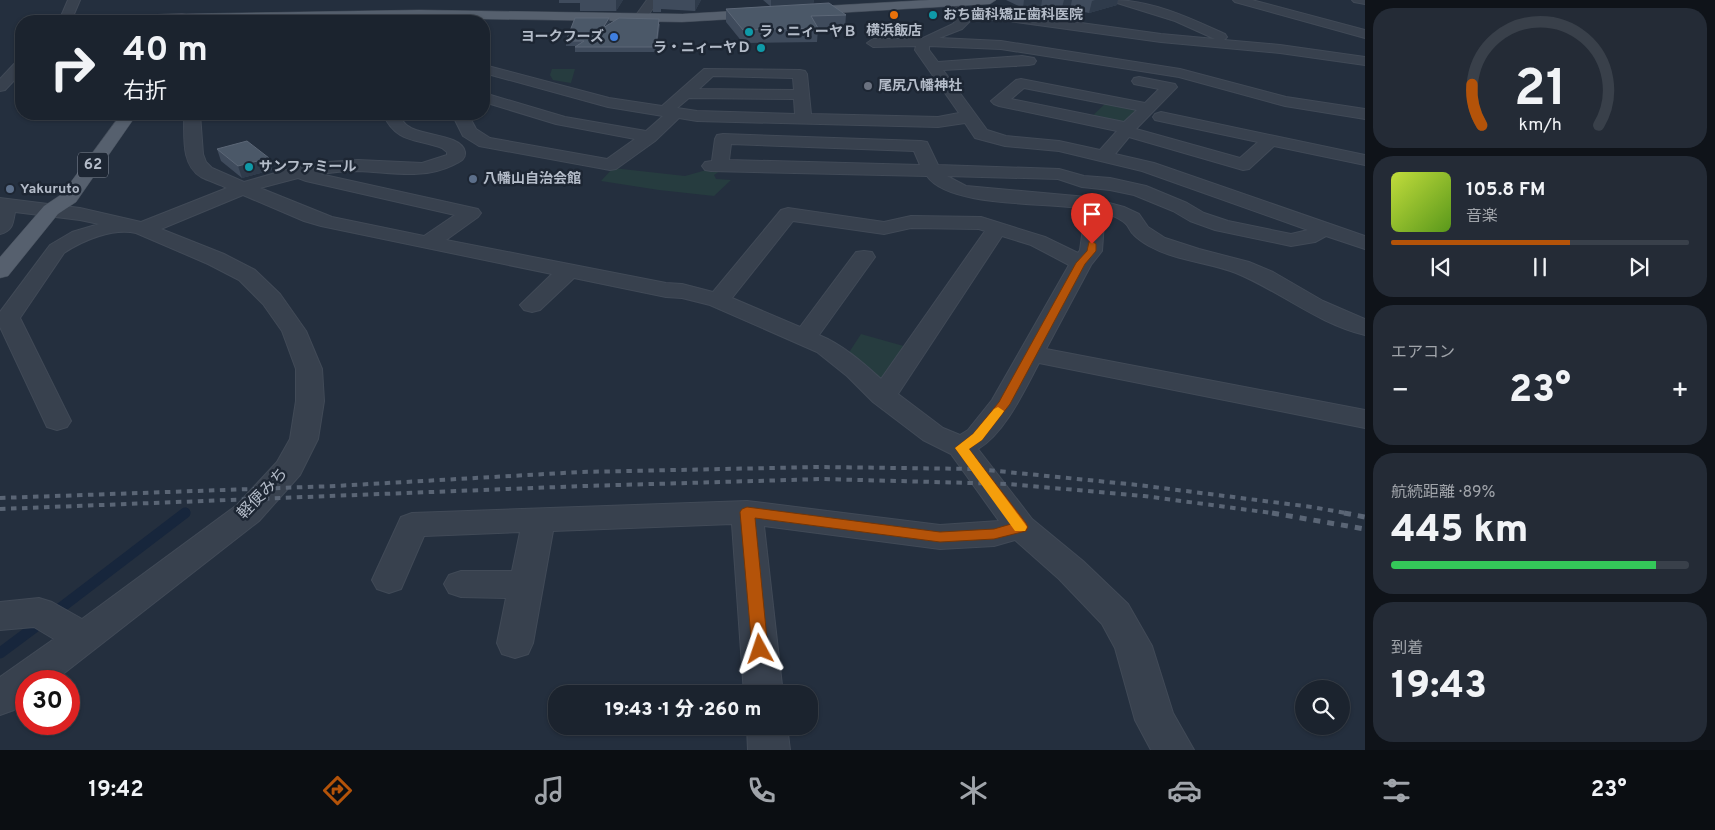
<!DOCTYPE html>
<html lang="ja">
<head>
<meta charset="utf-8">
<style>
	:root { --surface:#1b232e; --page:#242b36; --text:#f1f3f6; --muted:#a0a4aa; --line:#39404a; --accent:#b45309 }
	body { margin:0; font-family:Overpass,"Noto Sans JP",sans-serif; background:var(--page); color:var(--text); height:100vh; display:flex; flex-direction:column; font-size:19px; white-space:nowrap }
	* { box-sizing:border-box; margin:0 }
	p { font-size:16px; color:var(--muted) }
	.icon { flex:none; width:28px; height:28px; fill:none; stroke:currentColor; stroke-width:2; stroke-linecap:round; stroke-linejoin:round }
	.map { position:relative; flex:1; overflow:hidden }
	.side { display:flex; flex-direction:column; gap:8px; padding:8px; background:#0f1319; width:350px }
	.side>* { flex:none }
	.hud { position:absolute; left:15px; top:15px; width:475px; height:105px; border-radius:20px; box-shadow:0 1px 4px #0004,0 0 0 1px var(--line); background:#1b232e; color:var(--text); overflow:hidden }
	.buttons { position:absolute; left:1295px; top:680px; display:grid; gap:10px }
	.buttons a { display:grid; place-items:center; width:55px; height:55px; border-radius:50%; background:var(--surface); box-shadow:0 1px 4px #0004,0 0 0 1px var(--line); font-size:25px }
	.speed { position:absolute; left:15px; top:670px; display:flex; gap:10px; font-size:25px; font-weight:700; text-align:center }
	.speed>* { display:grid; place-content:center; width:65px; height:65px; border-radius:50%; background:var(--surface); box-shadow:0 1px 4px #0004,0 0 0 1px var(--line); line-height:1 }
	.speed .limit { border:8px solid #d22; background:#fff; color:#111 }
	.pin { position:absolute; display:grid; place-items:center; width:42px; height:42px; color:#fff; margin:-51px -21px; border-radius:50% 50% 50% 0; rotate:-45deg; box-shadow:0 0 5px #0007 }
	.pin .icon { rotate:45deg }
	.me { position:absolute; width:55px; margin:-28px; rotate:355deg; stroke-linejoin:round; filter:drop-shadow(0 0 4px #0008) }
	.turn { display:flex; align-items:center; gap:18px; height:105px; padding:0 25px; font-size:22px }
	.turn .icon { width:65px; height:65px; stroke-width:2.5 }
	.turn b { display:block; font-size:35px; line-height:42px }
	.big { font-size:38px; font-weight:800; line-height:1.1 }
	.side .card { flex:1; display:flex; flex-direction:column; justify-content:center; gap:8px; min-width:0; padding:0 18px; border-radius:20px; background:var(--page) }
	.side .dial { align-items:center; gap:0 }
	.dial svg { height:130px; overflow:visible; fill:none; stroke:var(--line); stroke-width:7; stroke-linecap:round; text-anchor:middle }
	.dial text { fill:var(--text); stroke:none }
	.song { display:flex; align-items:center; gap:15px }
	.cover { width:60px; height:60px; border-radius:8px; background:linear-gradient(135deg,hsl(70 70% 55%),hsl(90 70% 35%)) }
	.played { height:5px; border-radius:2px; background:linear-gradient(90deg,var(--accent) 60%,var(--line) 60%) }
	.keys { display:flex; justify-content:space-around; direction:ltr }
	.heat { display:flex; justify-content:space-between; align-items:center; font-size:28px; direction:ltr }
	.charge { height:8px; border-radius:4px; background:linear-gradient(90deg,#34c759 89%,var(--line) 0) }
	.trip { position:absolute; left:548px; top:685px; width:270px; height:50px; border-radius:20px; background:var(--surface); box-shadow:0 1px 4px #0004,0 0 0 1px var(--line); font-weight:800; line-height:50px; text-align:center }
	.menu { display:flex; height:80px; justify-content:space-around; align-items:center; background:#0b0e12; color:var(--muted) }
	.menu .icon { width:35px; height:35px }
	.menu .current { color:var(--accent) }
	.menu b { font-size:22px; color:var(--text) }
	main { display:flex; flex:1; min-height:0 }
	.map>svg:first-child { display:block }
	.green { fill:#263c3f }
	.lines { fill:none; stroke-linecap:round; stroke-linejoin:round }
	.stream-far1 { stroke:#17263c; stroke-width:8 }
	.stream { stroke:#17263c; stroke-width:11 }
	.minor-casing { stroke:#414a57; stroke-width:2 }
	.major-casing { stroke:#414a57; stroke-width:1 }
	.minor { fill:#38414e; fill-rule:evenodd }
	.major { fill:#56606e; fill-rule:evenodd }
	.rail-far1 { stroke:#5a6575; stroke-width:4; stroke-dasharray:5.5 5.5; stroke-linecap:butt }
	.rail { stroke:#5a6575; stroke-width:5; stroke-dasharray:7 7; stroke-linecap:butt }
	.wall { fill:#3f4b5c }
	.shaded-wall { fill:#2f3b4b }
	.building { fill:#4b5868; stroke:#5c6777 }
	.route { fill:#b45309; stroke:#753606 }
	.slow { fill:#f59e0b }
	.food-dot { fill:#e8710a; stroke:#1d2633; stroke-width:2 }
	.culture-dot { fill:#0f9aa8; stroke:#1d2633; stroke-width:2 }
	.shop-dot { fill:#3f7fe0; stroke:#1d2633; stroke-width:2 }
	.worship-dot { fill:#6b7280; stroke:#1d2633; stroke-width:2 }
	.service-dot { fill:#5c6f8a; stroke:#1d2633; stroke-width:2 }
	.labels { text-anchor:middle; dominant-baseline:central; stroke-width:5; stroke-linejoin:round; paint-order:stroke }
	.far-poi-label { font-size:14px; font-weight:bold; fill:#b4bcc9; stroke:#1d2633; text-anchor:start }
	.shield { fill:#1d2633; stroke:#878f9c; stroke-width:1 }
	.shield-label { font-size:15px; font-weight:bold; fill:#b4bcc9 }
	.street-label { font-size:16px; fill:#b4bcc9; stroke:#1d2633 }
</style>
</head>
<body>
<main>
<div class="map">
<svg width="1365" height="750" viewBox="0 0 1365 750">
	<rect width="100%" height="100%" fill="#242f3e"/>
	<path class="green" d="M552,69H575L571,83L553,80L550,75Z
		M1108,101L1139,109L1124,124L1090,118Z
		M717,167H726L714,175L716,179L731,180L714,196L659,190L601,181L613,168L685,176Z
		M861,334L907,347L887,378L874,380L848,354Z"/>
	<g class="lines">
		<path class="stream-far1" d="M183,514L186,512"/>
		<path class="stream" d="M54,613L185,513
			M0,653L43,621"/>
		<defs>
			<path id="minor" d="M68,0H80L71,21H59Z
				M647,0H659L644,21H636L634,18Z
				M943,0H956L970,11L1009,13L1161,34L1215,39L1175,21L1114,2L1112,0C1152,0 1190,18 1225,34L1227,37L1224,40L1280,45L1365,57V65L1280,53L1161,42L1009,21L973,18L962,29L939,38L1001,41L1180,69L1286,97L1365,109V119L1285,106L1179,77L1001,49L929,46V50L938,62L1022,56L1034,58L1036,61L1034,64L1029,65L943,70L987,130L1006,136L1059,141L1100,150L1117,131L999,106L994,104L991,101L1016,80L1021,79L1145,103L1159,89L1134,84L1132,81L1134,78L1139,77L1175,84L1177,87L1136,129L1240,158L1258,142L1155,120L1153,117L1155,114L1161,112L1365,155V165L1274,146L1249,169L1243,170L1129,137L1115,154L1154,163L1365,236V249L1326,236L1315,242L1291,246L1215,230L1190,221L1173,211L1134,195L1110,190L1082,187L1058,179L947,176L966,186L1087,197L1124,207L1139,214L1148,227L1165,238L1199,249L1249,262L1273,272L1323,301L1365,319V335C1318,324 1280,291 1236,273C1208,262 1176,261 1149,246C1144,243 1138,239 1134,235C1130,232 1129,226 1125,223C1116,215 1098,211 1086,209C1048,202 949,208 927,176L711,171L705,170L702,166L705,162L712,161L715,139L717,135L723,134L921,141L927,142L938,165L1059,169L1084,176L1110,178L1146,186L1187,203L1204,213L1228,221L1291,234L1308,230L1142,171L1059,151L1005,146L975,138L965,123L938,127L697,121L679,118L655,141L616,169L610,170L479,146L463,136L452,114H468L476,129L490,138L607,159L635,139L556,124L484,102V93L565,117L646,131L663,116L608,107L484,73V65L609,98L662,106L704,69L800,70L805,71L807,74L811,114L938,117L959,113L915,50L916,46L873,47L867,43L873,39H921L953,24L961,15ZM713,76L793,78L794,90L699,89ZM1024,88L1137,110L1124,122L1011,99ZM689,98L794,99L795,114L697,111L677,108ZM731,144L914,151L920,165L729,160Z
				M1233,0H1252L1365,30V38L1235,2Z
				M1352,0H1365V4L1354,2Z
				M182,14L186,15L188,18L186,21H102L108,17Z
				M21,61V73L5,90L0,91V79L16,62Z
				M184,114H200L203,154L206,162L212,168L244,182L293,168L327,162L358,160L422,163L447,155V152L442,148C416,138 397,144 383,114H399C401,118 403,123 408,126C420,136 462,134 465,152C466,160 459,162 453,165C423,180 390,172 358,171C345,171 333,172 320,174L478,209L481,213L478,217L446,240L666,283L682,284L713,292L781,210L788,208L884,222L911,216L981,217L1045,237L1078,253L1080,250L1084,222L1087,218L1094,216L1101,218L1104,222L1102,251L1091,265L1046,349L1365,410V428L1039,363C1024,391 1005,433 978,449L1032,519L1083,561L1128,604L1152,646L1173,713L1194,750H1151L1135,720L1115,648L1102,624L1059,579L1015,540L994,546L940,549L764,526L783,694H744L732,524L553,531L533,643L528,654L515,658L502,654L497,643L506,598L461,597L449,593L444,584L449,575L461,571H512L520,532L424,536L401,589L389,593L377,589L372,580L401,517L412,513L747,501L940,525L999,521L951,454L923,440L873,402L847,376L817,352L710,305L682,298L666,297L574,278L540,310L532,312L524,310L520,305L552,274L321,226L304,221L243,195L161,229L224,254L255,270L280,294L306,331L322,369L324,401L318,439L300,475L259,521L54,681H26V701L14,710L0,715V677L54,639L34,627L0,630V602L39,598L52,602L82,619L237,505L277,462L290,439L296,401V369L282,331L263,304L239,280L208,264L136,233C113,228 83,240 64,253L20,318L71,421L67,427L57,430L47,427L0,327V312L50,245L72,232L99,224L80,220L15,212C13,223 13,231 0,234V198L80,208L141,222L227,188C219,184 209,181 201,177C180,164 185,135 184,114ZM298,178L306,181L455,215L424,236L332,217L260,188ZM793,221L884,234L911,228L979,229L985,231L881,379C862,362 843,345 819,335L875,257L872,252L864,251L856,252L800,327L732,298ZM1002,236L1031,245L1069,265L992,400L968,430L960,435L943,428L898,394Z
				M747,726H787L790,750H748Z"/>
			<path id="major" d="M929,0H996L990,4L682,22L419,18L180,21L176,18L182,14L419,10L682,14Z
				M121,114H137L76,202L58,214L8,276L0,278V257L44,206L62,194Z"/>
		</defs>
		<use href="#minor" class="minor-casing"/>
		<use href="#major" class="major-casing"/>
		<use href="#minor" class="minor"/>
		<use href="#major" class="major"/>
		<path class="rail-far1" d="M0,498L335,486L581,472L819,467L977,469L1138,485L1312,507L1351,514
			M0,509L584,486L823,479L1008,484L1144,496L1279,514"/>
		<path class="rail" d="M1272,513L1365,529
			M1344,513L1365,517"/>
	</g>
	<path class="wall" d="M559,0H623L616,11H580V3H559Z
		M653,0H701L695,11L661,9V12H653Z
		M763,0H814L813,4L846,15L845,28L818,29L817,42L743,43L726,22V9L770,6Z
		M1006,0H1118L1117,5L1089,13L1070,9L1061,11L1041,7L1023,8Z
		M610,23L608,26L660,24L656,52H575V47L576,46H566V41Z
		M217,149L269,158L272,170L242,178L221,161Z"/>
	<path class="shaded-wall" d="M616,0H623L616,11Z
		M695,0H701L695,11Z
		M771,0H814L813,5L771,7Z
		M1024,0H1042L1041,7L1023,8Z
		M1064,0H1072L1070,9L1061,11Z
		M1095,0H1118L1117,5L1089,13L1092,1Z
		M609,18L610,23L604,33L603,28Z
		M269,158L272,170L242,178L238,166Z"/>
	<path class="building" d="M829,3L846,15L811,16L818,28L743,30L726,9Z
		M575,18H609L603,28L619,18L659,19L656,47H575L584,41H566Z
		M247,141L269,158L238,166L217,149Z"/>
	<path class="route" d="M1092,241L1096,244V251L1085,264L1010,404L982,440L969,449L1026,523L1028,527L1026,531L994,539L940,542L755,518L768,649L765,654L760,656L754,654L752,649L740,512L742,509L747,507L940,532L994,529L1011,524L955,448L973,434L999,402L1076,263L1087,251L1089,242Z"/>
	<path class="slow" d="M998,407L1004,411L1002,414L982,440L969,449L1025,524L1027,527L1025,531H1015L955,448L973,434L994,409Z"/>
	<circle class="food-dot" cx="894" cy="15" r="5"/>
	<g class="culture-dot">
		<circle cx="933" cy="15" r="5"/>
		<circle cx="749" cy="32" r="5"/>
		<circle cx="761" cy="48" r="5"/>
		<circle cx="249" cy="167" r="5"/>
	</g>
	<circle class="shop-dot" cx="614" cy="37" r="5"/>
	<circle class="worship-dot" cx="868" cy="86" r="5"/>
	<g class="service-dot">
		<circle cx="473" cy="179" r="5"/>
		<circle cx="10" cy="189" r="5"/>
	</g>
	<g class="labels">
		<g class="far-poi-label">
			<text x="943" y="15">おち歯科矯正歯科医院</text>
			<text x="894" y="31" text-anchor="middle">横浜飯店</text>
			<text x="759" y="32">ラ・ニィーヤＢ</text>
			<text x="604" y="37" text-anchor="end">ヨークフーズ</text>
			<text x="751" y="48" text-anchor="end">ラ・ニィーヤＤ</text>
			<text x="878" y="86">尾尻八幡神社</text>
			<text x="259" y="167">サンファミール</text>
			<text x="483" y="179">八幡山自治会館</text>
			<text x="20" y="189">Yakuruto</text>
		</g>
		<rect class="shield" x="78" y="152.5" width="30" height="25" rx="4"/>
		<g class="shield-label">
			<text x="93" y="165">62</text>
		</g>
		<g class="street-label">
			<text transform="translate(263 494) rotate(-46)">軽便みち</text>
		</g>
	</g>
</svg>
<div class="buttons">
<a><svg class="icon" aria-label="search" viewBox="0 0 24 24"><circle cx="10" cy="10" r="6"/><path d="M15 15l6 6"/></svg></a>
</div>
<div class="speed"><div class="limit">30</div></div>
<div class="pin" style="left:1092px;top:244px;background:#d93025"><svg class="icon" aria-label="arrive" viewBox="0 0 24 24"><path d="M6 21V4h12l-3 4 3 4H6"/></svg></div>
<svg class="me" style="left:760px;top:649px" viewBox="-20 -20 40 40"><path d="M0-17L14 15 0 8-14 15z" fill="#b45309" stroke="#fff" stroke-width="4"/></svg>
<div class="trip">19:43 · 1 分 · 260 m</div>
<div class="hud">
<div class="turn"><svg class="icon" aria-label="right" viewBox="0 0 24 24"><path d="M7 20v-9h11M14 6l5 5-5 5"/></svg><div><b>40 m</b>右折</div></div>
</div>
</div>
<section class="side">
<div class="card dial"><svg viewBox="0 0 100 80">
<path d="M14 69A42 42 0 1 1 86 69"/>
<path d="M14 69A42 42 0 0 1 8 44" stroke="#b45309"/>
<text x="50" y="56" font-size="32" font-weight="700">21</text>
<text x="50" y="72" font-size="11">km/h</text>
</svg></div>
<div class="card">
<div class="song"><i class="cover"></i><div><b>105.8 FM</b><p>音楽</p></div></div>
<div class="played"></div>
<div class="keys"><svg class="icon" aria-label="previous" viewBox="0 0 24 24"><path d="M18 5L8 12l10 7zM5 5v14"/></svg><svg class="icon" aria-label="pause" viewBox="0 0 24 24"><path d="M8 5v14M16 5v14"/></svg><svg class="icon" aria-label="next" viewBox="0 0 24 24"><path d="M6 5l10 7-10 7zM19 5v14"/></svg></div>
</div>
<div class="card"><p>エアコン</p>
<div class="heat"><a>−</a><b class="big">23°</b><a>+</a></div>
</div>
<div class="card"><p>航続距離 · 89%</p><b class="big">445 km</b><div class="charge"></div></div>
<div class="card"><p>到着</p><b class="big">19:43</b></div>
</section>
</main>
<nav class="menu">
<b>19:42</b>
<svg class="icon current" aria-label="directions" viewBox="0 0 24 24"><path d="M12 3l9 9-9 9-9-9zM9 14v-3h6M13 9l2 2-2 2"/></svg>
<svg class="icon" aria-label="music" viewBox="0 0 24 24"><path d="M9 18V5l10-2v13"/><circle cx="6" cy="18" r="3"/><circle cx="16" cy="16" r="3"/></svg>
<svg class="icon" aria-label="phone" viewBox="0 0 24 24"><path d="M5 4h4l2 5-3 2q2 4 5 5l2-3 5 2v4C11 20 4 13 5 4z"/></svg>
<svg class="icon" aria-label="climate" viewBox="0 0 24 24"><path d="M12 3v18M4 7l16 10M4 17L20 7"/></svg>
<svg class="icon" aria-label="car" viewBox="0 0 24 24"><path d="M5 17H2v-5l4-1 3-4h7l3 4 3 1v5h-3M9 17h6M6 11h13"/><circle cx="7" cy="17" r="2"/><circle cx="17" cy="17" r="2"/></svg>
<svg class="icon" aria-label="filters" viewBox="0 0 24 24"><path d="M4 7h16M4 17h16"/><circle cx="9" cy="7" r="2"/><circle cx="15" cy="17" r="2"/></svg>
<b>23°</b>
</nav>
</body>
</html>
